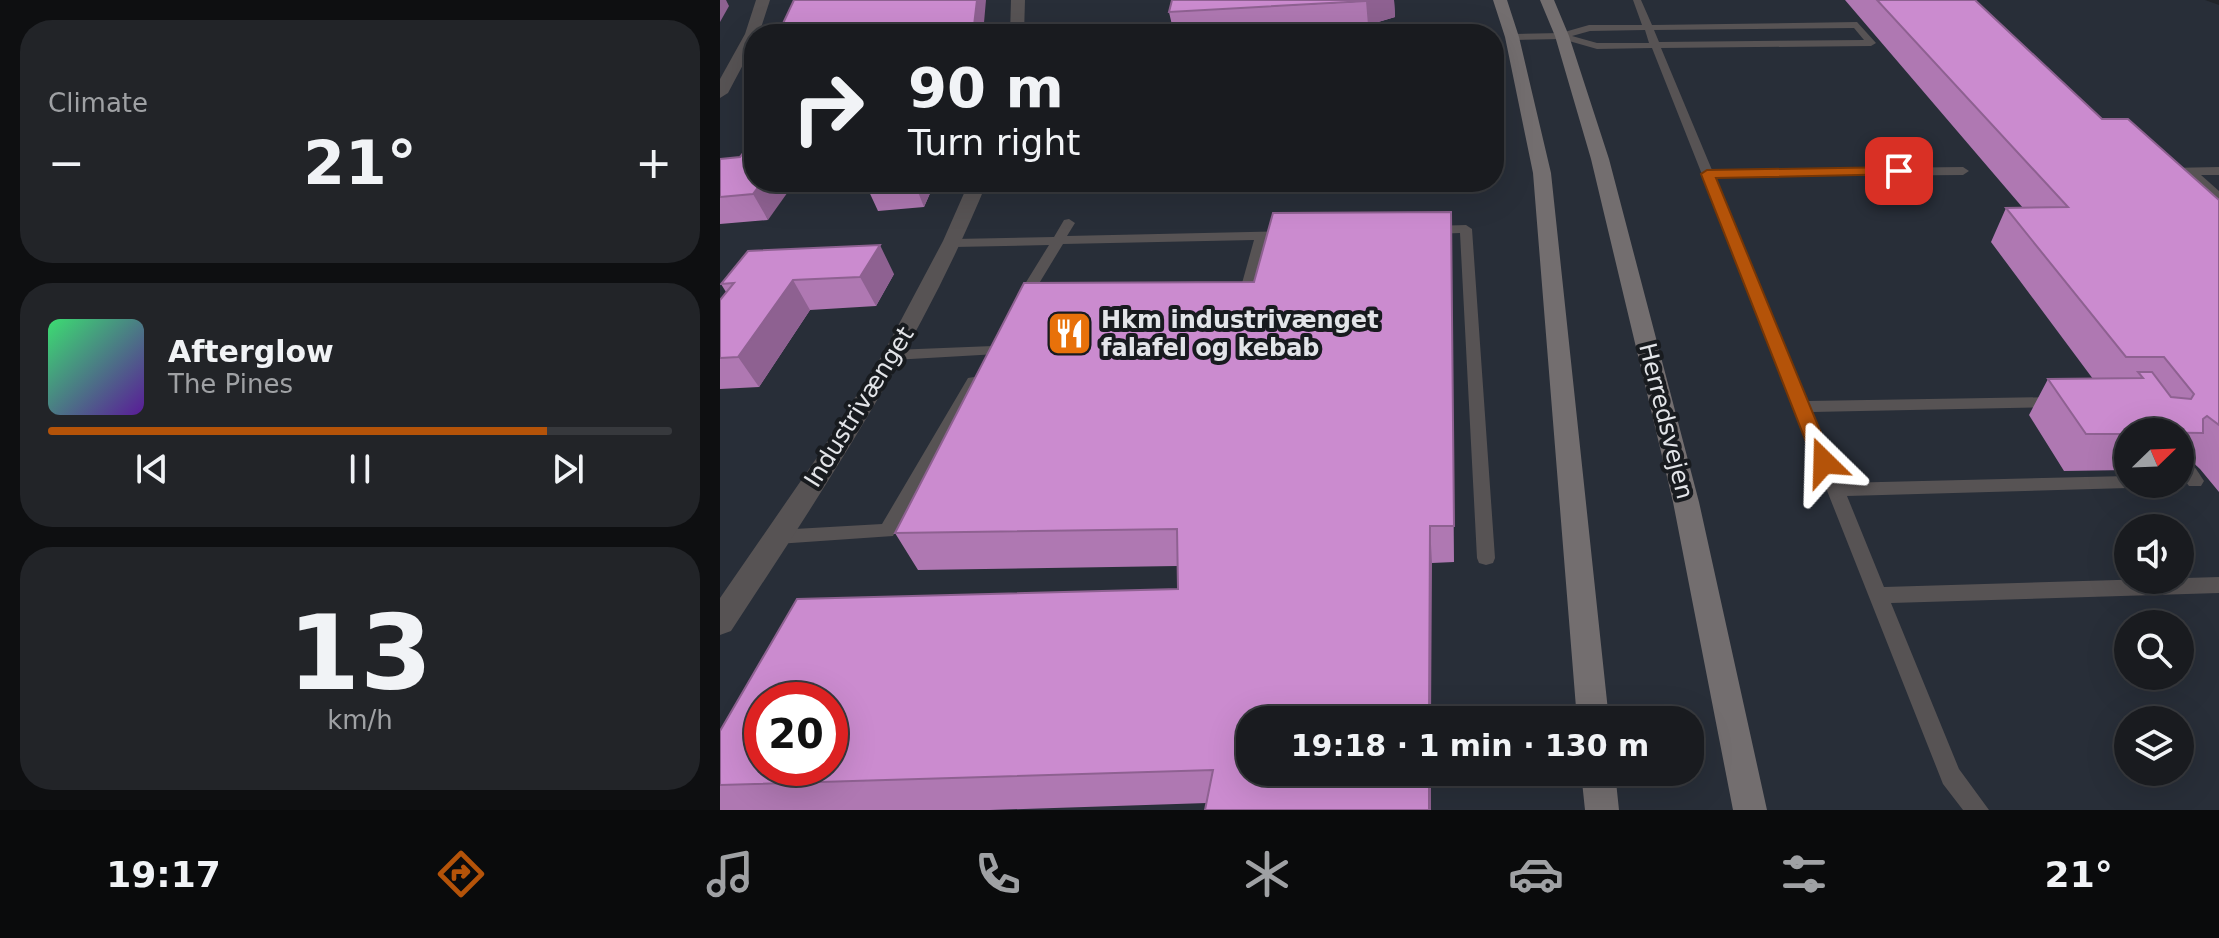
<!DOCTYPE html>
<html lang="en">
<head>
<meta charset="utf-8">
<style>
	:root { --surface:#191b1f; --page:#222428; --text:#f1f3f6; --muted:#9fa1a4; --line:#37393d; --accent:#b45309 }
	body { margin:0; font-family:"DejaVu Sans",sans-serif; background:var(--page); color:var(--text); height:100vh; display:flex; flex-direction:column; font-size:30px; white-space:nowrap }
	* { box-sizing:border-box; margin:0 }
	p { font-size:26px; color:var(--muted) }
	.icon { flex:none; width:44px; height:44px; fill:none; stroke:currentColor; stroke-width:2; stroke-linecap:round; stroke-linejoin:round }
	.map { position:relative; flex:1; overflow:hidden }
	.details { display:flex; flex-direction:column; gap:20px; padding:20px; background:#0e0f11; width:720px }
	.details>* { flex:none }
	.top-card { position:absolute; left:24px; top:24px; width:760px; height:168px; border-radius:32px; box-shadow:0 8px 32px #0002,0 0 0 2px var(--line); background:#191b1f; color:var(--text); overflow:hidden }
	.needle { width:52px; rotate:67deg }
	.buttons { position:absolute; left:1394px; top:418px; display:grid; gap:16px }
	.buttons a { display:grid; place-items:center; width:80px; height:80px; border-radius:50%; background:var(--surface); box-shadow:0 8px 32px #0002,0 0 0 2px var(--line); font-size:40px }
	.speed { position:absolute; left:24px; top:682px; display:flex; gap:16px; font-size:40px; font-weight:700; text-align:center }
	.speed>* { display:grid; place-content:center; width:104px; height:104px; border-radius:50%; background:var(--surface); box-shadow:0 8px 32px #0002,0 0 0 2px var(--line); line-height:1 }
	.speed .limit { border:12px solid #d22; background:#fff; color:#111 }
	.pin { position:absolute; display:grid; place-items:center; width:68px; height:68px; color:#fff; margin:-34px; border-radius:16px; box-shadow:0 4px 12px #0006 }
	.me { position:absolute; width:88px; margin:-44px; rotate:338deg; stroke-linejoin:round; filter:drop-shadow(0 0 6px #0008) }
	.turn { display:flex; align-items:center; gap:28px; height:168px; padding:0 32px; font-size:36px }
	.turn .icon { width:104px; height:104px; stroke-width:2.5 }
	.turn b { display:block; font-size:56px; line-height:68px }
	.big { font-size:60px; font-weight:800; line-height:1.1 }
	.details .widget { flex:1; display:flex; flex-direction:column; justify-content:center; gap:12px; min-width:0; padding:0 28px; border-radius:32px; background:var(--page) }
	.details .dial { align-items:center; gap:0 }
	.dial b { font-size:104px; line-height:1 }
	.song { display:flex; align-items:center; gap:24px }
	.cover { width:96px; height:96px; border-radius:12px; background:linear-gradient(135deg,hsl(140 70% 55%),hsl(270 70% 35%)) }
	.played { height:8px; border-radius:4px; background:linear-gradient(90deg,var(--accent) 80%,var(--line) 80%) }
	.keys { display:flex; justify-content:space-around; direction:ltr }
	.heat { display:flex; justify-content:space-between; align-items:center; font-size:44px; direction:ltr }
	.trip { position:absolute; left:516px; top:706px; width:468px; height:80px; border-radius:32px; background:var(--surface); box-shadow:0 8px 32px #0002,0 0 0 2px var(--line); font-weight:800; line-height:80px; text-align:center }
	.menu { display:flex; height:128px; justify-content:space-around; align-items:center; background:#0a0b0c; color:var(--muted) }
	.menu .icon { width:56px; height:56px }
	.menu .on { color:var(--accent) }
	.menu b { font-size:36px; color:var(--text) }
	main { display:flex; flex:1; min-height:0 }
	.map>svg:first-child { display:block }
	.built { fill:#282e38; fill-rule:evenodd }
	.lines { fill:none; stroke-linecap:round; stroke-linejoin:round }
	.lane { fill:#575354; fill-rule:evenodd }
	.street { fill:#575354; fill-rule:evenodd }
	.secondary { fill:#736e6f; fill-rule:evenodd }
	.wall { fill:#af78b2 }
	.shaded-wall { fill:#8e6191 }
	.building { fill:#cb8bcf; stroke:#8e6191; stroke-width:2; fill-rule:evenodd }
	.route { fill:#b45309; stroke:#753606; stroke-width:2 }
	.labels { text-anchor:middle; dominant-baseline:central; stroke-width:8; stroke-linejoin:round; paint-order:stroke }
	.poi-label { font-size:24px; font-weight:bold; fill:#e3e5e9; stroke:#181b1f; text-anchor:start }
	.street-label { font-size:24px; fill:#e3e5e9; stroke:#181b1f }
</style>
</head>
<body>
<main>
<section class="details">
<div class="widget"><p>Climate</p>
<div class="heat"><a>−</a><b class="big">21°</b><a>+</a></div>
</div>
<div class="widget">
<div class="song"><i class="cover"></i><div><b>Afterglow</b><p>The Pines</p></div></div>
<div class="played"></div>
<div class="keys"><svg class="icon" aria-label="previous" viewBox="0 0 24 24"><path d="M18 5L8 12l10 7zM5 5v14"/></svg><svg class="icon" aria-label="pause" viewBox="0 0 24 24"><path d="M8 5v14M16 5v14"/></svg><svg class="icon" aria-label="next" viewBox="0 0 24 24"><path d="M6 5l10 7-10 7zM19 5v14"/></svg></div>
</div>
<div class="widget dial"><b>13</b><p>km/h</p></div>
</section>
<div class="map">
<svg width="1499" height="810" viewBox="0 0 1499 810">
	<rect width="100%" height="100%" fill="#212429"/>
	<path class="built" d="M0,0H1485L1499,5V810H0ZM34,34H774V182H34ZM1408,432H1460V484H1408ZM1408,528H1460V580H1408ZM1408,624H1460V676H1408ZM42,700H110V768H42ZM530,720H970V772H530ZM1408,720H1460V772H1408Z"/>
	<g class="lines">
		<path class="lane" d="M913,0H921L932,25L1137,22L1156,43L1151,46L941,48L992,170L1243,167L1249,171L1243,175L995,177L1087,401L1336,397L1344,402L1336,407L1092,412L1121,483L1408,476V484H1416L1408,488L1127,496L1164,587L1499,577V593L1171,603L1239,769L1269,810H1243L1223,784L932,48L877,49L842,39L792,40L787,37L792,34L841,33L869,25H922ZM1134,28L1144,40L939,42L934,30ZM925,30L929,43H877L852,36L870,31Z
			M1499,167V175H1481L1499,191V201L1468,175L1449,176L1443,172L1449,168Z
			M349,219L355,223L347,236L569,231L575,235L569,239H548L532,298L525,302L516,301L514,298L519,294L534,240L343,244L309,300L302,304L295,300L329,245L234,247L227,243L234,239L334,237L344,220Z
			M746,225L752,229L775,558L773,563L766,565L759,563L757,558L740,233L712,234L706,230L712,226Z
			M273,346L278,348L281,351L278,354L173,360L165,355L173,350Z
			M254,377L262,382L173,536L57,544L51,542L48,537L51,532L57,530L162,524L248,378Z
			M1460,455C1470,458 1478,472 1484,481L1481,486H1469L1460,474Z"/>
		<path class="street" d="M36,0H50L39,34H34V44L8,93L0,98V79L25,34Z
			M291,0H305L304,34H290Z
			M249,182H267C201,343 106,486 11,631L0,635V598L98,456L163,354L223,241Z"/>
		<path class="secondary" d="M773,0H787L799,37L831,173L889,720H857L813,173L785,37Z
			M820,0H834L849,36L889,159L979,502L1047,810H1013L953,502L871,159L835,36Z
			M861,772H895L899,810H865Z"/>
	</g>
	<path class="wall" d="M674,0L675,17L648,25L487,34H454L449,12Z
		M1125,0H1255L1382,119L1499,200V492L1480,469L1466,456L1460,465V432H1408V470L1344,471L1309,415L1328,379H1373L1271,242L1286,208H1303Z
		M20,157L48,220L0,224V159Z
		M147,182H215L204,207L158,211L146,185Z
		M731,212L734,562L712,563L530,772H711V810H485L487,803L270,810H0V731L458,589L457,566L198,570L175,533L534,282Z
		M174,274L156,306L90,310L39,387L0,389V300L6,292L1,284Z"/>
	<path class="shaded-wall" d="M0,0H6L9,6L0,22Z
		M257,0H266L263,34H253Z
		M651,0H674L675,17L648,25L646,1Z
		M42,182H75L48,220L33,194Z
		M194,182H215L204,207Z
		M160,245L174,274L156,306L140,277Z
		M73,280L90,310L39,387L18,357Z
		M710,526L712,563L711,720H709Z
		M709,772H711V810H709Z"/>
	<path class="building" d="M74,0H257L253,34H58Z
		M452,0H651L646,1L449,12Z
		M1157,0H1255L1382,119H1408L1499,200V425L1487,416L1483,419V433L1408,432V434H1366L1328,379L1423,378L1418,372H1432L1451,397L1471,399L1474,394L1444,357H1406L1286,208L1348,207Z
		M34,140V182H42L33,194L0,197V159L20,157Z
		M147,182H182L146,185Z
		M731,212L734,526H710L709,720H530V772H709V810H485L493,770L0,785V731L77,599L458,589L457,529L175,533L304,283L534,282L553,213ZM42,700H110V768H42Z
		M160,245L140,277L73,280L18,357L0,358V300L14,283L1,284L28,251Z"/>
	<path class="route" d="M1179,167L1184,169V174L996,178L1113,462L1104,469L1094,462L981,174L987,170Z"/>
	<defs>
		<symbol id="restaurant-square" viewBox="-11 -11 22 22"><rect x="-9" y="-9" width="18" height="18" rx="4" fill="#e8710a" stroke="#181b1f"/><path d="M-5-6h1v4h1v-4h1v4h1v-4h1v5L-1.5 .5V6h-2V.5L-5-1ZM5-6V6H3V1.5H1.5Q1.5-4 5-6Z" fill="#fff"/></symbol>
	</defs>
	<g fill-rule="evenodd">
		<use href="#restaurant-square" x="324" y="308" width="51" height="51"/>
	</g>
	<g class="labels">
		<g class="poi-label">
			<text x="381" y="320">Hkm industrivænget<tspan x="381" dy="28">falafel og kebab</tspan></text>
		</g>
		<g class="street-label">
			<text transform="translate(139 407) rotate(-58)">Industrivænget</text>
			<text transform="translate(946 421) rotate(76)">Herredsvejen</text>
		</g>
	</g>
</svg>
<div class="buttons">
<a><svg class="needle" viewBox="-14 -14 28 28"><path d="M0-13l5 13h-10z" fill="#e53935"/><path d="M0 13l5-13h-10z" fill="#9fa1a4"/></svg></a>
<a><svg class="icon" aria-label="sound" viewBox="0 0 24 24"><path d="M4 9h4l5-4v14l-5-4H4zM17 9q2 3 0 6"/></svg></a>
<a><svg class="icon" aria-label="search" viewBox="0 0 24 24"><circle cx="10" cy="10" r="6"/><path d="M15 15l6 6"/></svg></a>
<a><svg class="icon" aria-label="layers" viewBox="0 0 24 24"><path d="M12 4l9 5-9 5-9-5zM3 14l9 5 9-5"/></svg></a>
</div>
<div class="speed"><div class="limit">20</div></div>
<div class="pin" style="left:1179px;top:171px;background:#d93025"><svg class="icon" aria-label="arrive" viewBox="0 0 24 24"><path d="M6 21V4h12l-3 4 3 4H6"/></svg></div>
<svg class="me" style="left:1104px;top:462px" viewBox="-20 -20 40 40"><path d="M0-17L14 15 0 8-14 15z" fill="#b45309" stroke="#fff" stroke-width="4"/></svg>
<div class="trip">19:18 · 1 min · 130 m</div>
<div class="top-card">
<div class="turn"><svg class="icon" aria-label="right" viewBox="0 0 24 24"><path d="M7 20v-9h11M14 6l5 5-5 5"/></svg><div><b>90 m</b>Turn right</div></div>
</div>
</div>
</main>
<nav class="menu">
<b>19:17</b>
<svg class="icon on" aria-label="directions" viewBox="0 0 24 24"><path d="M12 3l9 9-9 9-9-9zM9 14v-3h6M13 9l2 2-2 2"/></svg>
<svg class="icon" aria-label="music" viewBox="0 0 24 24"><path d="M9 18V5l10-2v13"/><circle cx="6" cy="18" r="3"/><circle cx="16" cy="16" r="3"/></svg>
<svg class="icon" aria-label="phone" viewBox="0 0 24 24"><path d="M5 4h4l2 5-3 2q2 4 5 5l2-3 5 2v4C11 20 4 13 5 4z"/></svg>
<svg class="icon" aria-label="climate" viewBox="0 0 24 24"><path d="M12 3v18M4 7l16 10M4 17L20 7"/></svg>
<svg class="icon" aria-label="car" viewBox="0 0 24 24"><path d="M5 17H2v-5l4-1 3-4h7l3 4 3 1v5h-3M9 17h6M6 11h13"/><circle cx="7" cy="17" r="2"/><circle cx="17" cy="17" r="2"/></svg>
<svg class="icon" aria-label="filters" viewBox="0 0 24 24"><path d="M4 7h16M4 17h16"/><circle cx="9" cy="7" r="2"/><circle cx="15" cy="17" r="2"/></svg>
<b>21°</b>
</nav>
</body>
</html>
